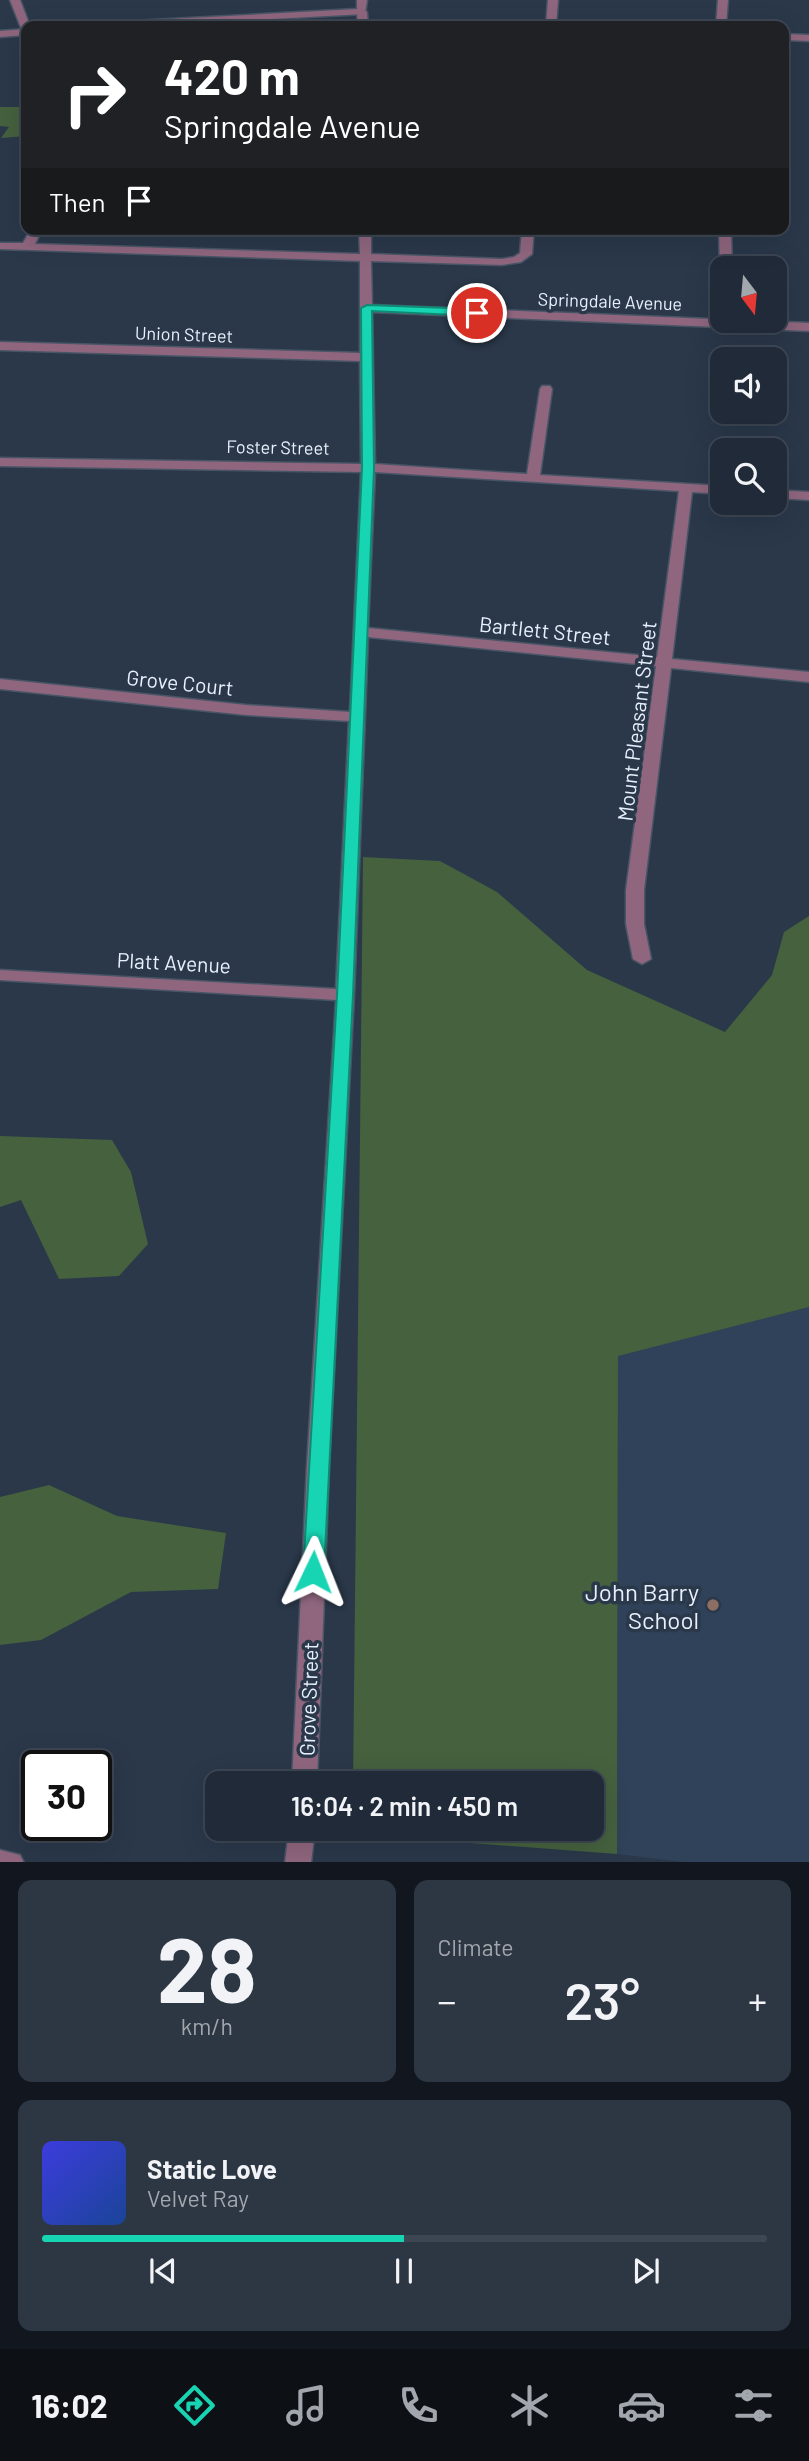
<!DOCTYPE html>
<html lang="en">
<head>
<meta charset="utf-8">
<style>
	:root { --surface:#202a38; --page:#2d3643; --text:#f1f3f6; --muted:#a2a7ae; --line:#3d4653; --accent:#17d5b3 }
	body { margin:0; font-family:Barlow,sans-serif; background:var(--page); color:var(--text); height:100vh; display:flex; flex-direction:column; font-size:26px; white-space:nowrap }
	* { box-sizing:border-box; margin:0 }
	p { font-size:23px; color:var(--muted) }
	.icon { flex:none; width:38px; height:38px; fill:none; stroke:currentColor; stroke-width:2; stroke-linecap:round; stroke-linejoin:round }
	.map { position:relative; height:1862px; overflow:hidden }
	.details { display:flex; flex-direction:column; gap:18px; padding:18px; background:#12171f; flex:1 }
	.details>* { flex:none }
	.hud { position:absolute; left:21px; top:21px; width:768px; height:214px; border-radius:14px; box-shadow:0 7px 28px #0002,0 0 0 2px var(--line); background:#202124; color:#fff; overflow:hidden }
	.needle { width:46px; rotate:164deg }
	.fabs { position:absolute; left:710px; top:256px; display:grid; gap:14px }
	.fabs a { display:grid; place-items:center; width:77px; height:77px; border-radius:14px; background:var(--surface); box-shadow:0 7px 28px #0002,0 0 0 2px var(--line); font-size:35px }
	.speed { position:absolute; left:21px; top:1750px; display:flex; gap:14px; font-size:35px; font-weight:700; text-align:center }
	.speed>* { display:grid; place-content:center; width:91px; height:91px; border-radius:50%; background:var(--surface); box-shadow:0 7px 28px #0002,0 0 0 2px var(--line); line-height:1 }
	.speed .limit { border:4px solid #111; border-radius:10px; background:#fff; color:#111 }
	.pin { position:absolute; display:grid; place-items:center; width:60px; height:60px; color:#fff; margin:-30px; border:4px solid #fff; border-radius:50%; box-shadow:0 2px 7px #0007 }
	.me { position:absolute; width:77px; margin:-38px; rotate:2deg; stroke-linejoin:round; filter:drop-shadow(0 0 5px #0008) }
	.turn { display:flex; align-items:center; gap:24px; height:147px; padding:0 28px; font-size:32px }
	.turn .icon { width:91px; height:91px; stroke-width:2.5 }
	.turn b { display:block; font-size:49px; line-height:60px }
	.then { display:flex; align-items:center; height:66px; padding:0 28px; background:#0003; gap:14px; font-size:26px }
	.big { font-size:52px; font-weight:600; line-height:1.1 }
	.details .tile { flex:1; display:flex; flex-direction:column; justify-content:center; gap:10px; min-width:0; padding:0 24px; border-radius:14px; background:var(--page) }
	.details .dial { align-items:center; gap:0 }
	.dial b { font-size:91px; line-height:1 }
	.song { display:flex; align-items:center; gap:21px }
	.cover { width:84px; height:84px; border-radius:10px; background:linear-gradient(135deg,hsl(240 70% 55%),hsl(220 70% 35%)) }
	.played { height:7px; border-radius:4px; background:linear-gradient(90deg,var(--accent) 50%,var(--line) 50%) }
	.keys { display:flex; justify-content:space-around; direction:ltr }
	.heat { display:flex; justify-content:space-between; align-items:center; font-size:38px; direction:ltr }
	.details .tiles { flex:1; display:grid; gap:18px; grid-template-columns:1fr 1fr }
	.tile:last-child { grid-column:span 2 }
	.trip { position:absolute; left:205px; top:1771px; width:399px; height:70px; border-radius:14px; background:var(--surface); box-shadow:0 7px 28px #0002,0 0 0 2px var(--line); font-weight:600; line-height:70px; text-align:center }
	.tabs { display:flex; height:112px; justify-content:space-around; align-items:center; background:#0d1116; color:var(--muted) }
	.tabs .icon { width:49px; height:49px }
	.tabs .active { color:var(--accent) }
	.tabs b { font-size:32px; color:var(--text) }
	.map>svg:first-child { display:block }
	.built { fill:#304259 }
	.green { fill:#45613e }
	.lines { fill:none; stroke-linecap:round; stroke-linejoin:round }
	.minor-casing { stroke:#485566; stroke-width:3 }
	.tertiary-casing { stroke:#485566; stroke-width:3 }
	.minor { fill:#8f667e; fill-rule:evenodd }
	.tertiary { fill:#8f667e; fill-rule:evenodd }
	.route { fill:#17d5b3; stroke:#0f8a74; stroke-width:2 }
	.education-dot { fill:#8d6e63; stroke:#2a384a; stroke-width:2.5 }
	.labels { text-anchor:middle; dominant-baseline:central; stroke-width:7; stroke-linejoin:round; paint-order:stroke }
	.far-street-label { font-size:18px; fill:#e7f0fc; stroke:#2a384a }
	.street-label { font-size:21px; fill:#e7f0fc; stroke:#2a384a }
	.near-poi-label { font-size:24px; fill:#e7f0fc; stroke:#2a384a; text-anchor:end }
</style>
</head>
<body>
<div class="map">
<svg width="809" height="1863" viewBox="0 0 809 1863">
	<rect width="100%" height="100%" fill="#2a384a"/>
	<path class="built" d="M809,1307V1862L691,1863L617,1854L618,1355Z"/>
	<path class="green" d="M0,107H26V136L1,138L9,127L0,126Z
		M363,857L440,861L497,892L587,970L725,1032L772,975L784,932L809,916V1307L618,1356L617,1854L353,1834V1829H592V1783H353Z
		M0,1136L112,1140L131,1172L148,1244L119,1276L59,1279L21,1200L0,1207Z
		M49,1485L117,1516L226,1533L218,1589L131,1592L41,1640L0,1645V1497Z"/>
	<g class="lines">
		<defs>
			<path id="minor" d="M10,0H20L30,26H26V31L21,28Z
				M548,0H558L556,26H546Z
				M718,0H728L726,26H716Z
				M362,9L367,12L368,26H358L357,12Z
				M784,34L809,35V41L784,40Z
				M31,229H42L35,244L360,254L359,229H371V254L502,259L514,257L520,253L522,229H534L532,254L521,262L502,265L371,261L372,305L809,323V331L372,312L375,464L527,474L540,389L542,386H550L552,389L540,475L723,486V494L692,492L672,659L809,672V682L671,668L644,890V924L651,959L642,964L633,959L626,924V890L656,666L368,637L354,995L329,1466L317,1783H292L307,1466L336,1000L0,980V970L336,989L349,721L246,715L0,689V679L246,705L350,712L361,472L0,466V458L361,464L360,361L0,350V342L360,353V261L0,249V243H23ZM375,472L679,491L657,657L368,628Z
				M719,229H731L732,268H723V271L720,268Z
				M775,490L809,492V500L775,498Z
				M289,1829H315L311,1863H285Z"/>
			<path id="tertiary" d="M357,0H367L365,14L144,26H90L95,23L357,9Z
				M26,29V35L0,37V31Z
				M0,1850L20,1855L24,1863H0Z"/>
		</defs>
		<use href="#minor" class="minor-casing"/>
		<use href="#tertiary" class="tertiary-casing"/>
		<use href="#minor" class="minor"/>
		<use href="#tertiary" class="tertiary"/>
	</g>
	<path class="route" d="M367,305L477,309L483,313L477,316L372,311L374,468L353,995L324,1572L321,1577L313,1580L306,1577L303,1572L337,995L362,468L361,308Z"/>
	<circle class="education-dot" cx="713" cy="1605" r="7"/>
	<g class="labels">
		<g class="far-street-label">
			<text transform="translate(610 301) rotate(2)">Springdale Avenue</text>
			<text transform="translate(184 334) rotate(2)">Union Street</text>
			<text transform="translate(278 447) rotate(1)">Foster Street</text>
		</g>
		<g class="street-label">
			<text transform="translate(545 630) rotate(6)">Bartlett Street</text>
			<text transform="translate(180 682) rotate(6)">Grove Court</text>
			<text transform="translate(636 721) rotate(-83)">Mount Pleasant Street</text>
			<text transform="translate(174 962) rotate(3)">Platt Avenue</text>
			<text transform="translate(308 1699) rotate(-88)">Grove Street</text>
		</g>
		<g class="near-poi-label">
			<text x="699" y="1591">John Barry<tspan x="699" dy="28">School</tspan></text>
		</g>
	</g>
</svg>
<div class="fabs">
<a><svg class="needle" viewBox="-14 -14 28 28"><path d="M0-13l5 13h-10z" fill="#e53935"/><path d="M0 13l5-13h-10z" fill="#a2a7ae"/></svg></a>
<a><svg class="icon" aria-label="sound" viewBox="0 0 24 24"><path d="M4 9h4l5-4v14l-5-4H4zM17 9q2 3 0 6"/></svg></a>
<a><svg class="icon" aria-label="search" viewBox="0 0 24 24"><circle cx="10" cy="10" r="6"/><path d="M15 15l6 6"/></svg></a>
</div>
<div class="speed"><div class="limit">30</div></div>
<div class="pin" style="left:477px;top:313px;background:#d93025"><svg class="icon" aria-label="arrive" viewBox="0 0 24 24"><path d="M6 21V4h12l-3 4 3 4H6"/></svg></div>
<svg class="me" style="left:313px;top:1572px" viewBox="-20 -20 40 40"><path d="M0-17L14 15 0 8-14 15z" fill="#17d5b3" stroke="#fff" stroke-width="4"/></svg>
<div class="trip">16:04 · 2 min · 450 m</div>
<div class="hud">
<div class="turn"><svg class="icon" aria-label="right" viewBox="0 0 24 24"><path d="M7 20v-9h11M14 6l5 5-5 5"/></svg><div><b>420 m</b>Springdale Avenue</div></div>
<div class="then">Then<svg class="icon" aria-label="arrive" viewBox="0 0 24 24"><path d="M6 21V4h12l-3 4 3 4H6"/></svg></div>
</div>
</div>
<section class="details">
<div class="tiles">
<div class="tile dial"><b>28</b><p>km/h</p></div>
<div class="tile"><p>Climate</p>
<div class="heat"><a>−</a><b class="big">23°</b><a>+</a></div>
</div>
<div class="tile">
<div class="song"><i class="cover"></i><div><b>Static Love</b><p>Velvet Ray</p></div></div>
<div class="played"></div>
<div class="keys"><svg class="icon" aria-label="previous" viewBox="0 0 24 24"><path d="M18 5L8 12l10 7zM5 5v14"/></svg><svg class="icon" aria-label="pause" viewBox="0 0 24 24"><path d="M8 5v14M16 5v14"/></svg><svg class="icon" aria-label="next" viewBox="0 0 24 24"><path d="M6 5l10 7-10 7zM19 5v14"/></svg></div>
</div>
</div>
</section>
<nav class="tabs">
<b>16:02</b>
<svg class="icon active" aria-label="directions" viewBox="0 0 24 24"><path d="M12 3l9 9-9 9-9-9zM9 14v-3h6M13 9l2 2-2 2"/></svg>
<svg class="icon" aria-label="music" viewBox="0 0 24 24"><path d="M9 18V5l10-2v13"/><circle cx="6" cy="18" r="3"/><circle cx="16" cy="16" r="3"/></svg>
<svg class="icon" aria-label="phone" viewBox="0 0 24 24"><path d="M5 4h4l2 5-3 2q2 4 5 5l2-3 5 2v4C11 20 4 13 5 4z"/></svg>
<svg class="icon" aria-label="climate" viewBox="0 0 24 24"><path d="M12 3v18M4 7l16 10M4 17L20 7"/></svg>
<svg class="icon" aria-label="car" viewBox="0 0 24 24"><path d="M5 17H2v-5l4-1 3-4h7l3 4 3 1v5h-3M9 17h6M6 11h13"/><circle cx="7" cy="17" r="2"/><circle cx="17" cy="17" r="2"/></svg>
<svg class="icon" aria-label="filters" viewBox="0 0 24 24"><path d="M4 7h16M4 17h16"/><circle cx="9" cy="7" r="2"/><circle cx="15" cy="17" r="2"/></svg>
</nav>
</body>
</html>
